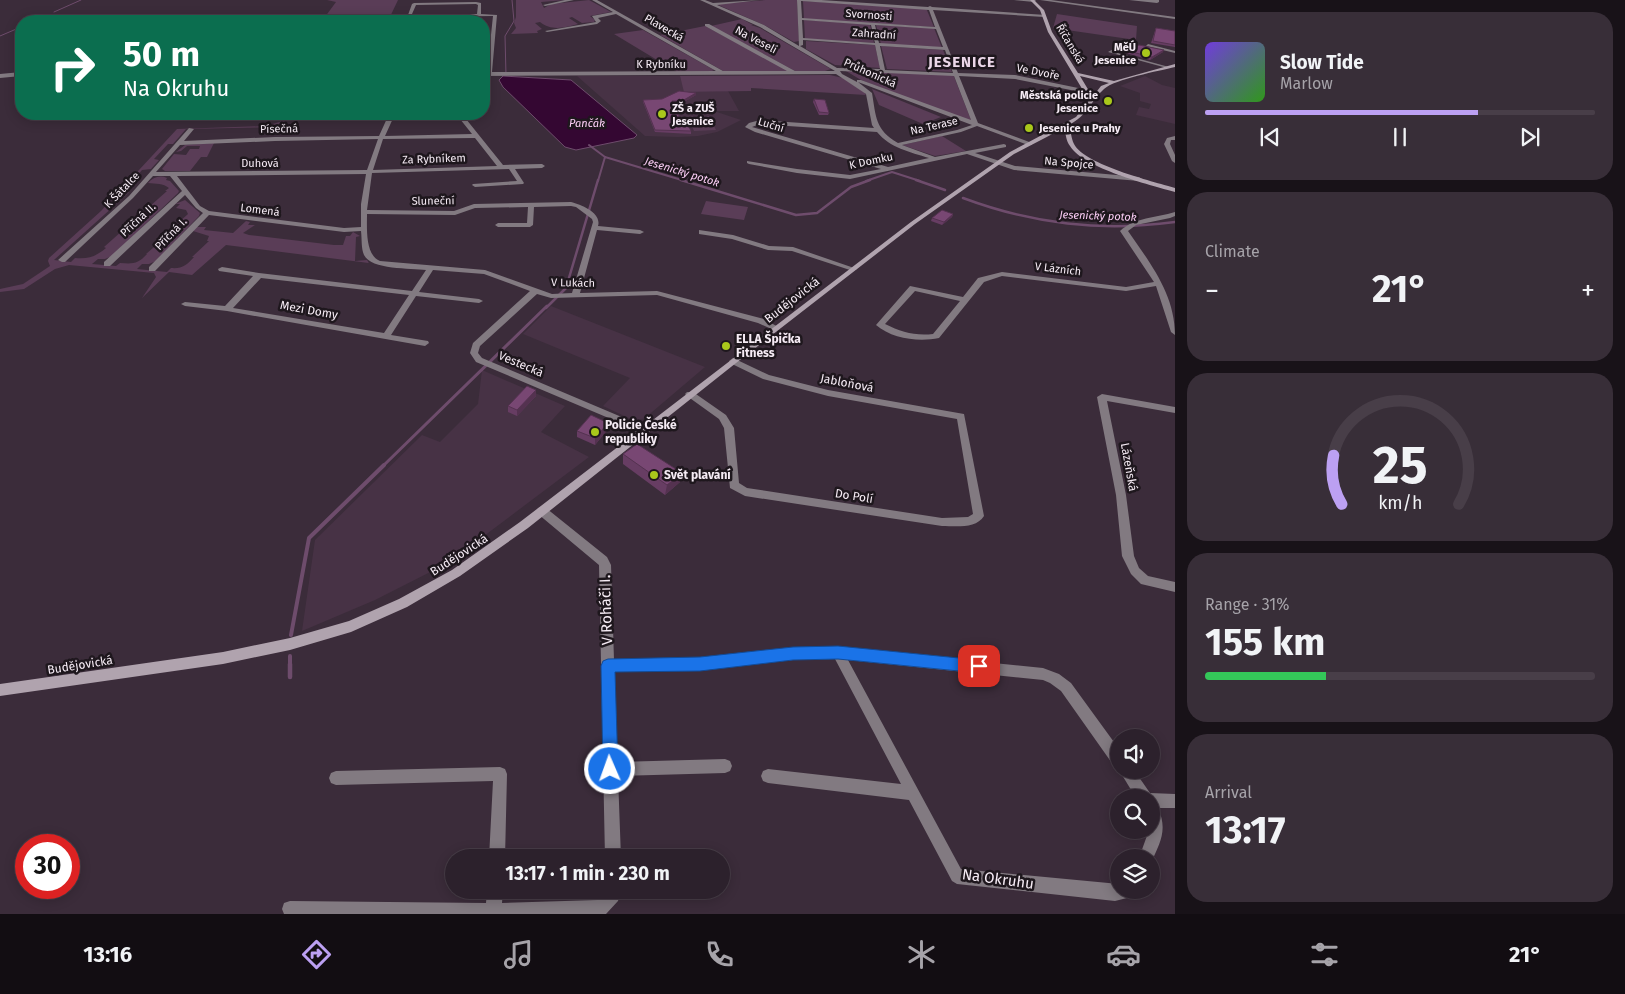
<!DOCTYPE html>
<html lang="en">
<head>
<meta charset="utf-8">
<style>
	:root { --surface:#2c212c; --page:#382e38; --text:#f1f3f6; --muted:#a6a3a9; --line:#483e48; --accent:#bca0f2 }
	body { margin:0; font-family:"Fira Sans",sans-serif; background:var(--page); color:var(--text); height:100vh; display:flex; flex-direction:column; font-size:19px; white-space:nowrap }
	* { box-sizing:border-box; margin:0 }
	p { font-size:16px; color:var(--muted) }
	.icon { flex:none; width:28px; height:28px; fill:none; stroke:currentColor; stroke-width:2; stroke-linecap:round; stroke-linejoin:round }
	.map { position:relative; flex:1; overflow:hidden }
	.panel { display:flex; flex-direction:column; gap:12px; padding:12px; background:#181218; width:450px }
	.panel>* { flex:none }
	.guide { position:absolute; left:15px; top:15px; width:475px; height:105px; border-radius:20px; box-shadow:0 2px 12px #0003,0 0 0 1px var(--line); background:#0b6e4f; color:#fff; overflow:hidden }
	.buttons { position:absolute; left:1110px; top:729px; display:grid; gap:10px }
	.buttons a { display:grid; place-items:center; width:50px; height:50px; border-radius:50%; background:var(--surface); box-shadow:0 2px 12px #0003,0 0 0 1px var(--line); font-size:25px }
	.speed { position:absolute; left:15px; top:834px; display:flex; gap:10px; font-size:25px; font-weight:700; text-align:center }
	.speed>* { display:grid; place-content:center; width:65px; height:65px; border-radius:50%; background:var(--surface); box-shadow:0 2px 12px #0003,0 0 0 1px var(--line); line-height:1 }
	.speed .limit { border:8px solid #d22; background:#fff; color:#111 }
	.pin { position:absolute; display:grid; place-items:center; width:42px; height:42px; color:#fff; margin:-21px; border-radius:10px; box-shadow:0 2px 8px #0006 }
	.me { position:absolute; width:55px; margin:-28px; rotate:358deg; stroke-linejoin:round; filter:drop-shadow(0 0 4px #0008) }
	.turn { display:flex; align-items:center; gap:18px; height:105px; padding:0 25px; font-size:22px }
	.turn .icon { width:65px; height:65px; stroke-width:2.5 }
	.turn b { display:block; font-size:35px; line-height:42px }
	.big { font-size:38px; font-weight:700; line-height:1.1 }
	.panel .card { flex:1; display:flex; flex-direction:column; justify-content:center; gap:8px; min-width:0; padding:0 18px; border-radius:20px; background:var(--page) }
	.panel .dial { align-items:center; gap:0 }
	.dial svg { height:130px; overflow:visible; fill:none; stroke:var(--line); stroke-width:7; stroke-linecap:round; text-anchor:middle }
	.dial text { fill:var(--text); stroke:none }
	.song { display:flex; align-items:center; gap:15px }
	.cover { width:60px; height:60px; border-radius:8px; background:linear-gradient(135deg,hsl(260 70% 55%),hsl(110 70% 35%)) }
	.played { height:5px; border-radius:2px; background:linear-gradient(90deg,var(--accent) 70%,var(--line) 70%) }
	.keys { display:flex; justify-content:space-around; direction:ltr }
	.heat { display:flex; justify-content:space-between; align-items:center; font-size:28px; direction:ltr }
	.charge { height:8px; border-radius:4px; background:linear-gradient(90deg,#34c759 31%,var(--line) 0) }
	.trip { position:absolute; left:445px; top:849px; width:285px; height:50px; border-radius:25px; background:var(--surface); box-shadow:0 2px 12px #0003,0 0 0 1px var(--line); font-weight:700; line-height:50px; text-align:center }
	.tabs { display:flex; height:80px; justify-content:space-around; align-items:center; background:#120d12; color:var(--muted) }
	.tabs .icon { width:35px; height:35px }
	.tabs .current { color:var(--accent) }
	.tabs b { font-size:22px; color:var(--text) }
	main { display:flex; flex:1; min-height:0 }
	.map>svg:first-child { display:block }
	.built { fill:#473245 }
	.green { fill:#5a3d57 }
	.water { fill:#340732; stroke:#6e4c6c }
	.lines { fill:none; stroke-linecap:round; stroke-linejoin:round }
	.stream-far5 { stroke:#6e4c6c; stroke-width:1 }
	.stream-far4 { stroke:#6e4c6c; stroke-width:2 }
	.stream-far3 { stroke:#6e4c6c; stroke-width:2.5 }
	.stream-far2 { stroke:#6e4c6c; stroke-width:3 }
	.stream-far1 { stroke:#6e4c6c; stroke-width:4 }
	.stream { stroke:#6e4c6c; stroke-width:4.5 }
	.street { fill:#827a81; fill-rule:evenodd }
	.secondary { fill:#b0a3ae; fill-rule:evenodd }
	.wall { fill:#673d63 }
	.shaded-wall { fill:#543250 }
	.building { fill:#784773; stroke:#543250 }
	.route { fill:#1a73e8; stroke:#114b97 }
	.poi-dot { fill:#a9c71b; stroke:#1e171d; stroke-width:2 }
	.labels { text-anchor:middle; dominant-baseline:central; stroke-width:5; stroke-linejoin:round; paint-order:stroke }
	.far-street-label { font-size:11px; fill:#f6ecf5; stroke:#1e171d }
	.far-poi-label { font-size:11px; font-weight:bold; fill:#f6ecf5; stroke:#1e171d; text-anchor:end }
	.far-water-label { font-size:11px; font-style:italic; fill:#fccef6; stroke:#1e171d }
	.street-label { font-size:12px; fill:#f6ecf5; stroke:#1e171d }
	.poi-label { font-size:12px; font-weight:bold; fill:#f6ecf5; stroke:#1e171d; text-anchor:start }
	.far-district-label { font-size:15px; font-weight:bold; letter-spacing:1px; fill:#ebd7e8; stroke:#1e171d }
	.near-street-label { font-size:15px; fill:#f6ecf5; stroke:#1e171d }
</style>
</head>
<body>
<main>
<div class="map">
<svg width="1175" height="914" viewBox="0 0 1175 914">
	<rect width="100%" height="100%" fill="#3b2c3a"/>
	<path class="built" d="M577,76H680L685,92L728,91L739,111H714L741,120L717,132L698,136L678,137L645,136Z
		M1145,76L1162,85L1175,88V124L1136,115L1139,107L1149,109L1151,104L1140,101V93L1120,86Z
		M551,306L705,367L645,418L635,421L603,406L630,378L523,334Z
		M482,370L565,406L541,432L589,457L448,563L375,600L302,631L315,540L422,435L440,442L478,404Z"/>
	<path class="green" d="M327,0H398L388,21H322L336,2Z
		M516,0H566L541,2L544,8L551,4L589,0L611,12L590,16L595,20L594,22L582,23L572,17L569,18L578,24C564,28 551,31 540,22L535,23L542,29L537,31L538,33L511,34L516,28L514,23L516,17Z
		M766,0H797L799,41L794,42L766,26L716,4Z
		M803,1L926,8L934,27L804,19Z
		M1057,14L1137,26L1136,40L1053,28Z
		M742,19L753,25H751L760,28L831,69L825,71H795L711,26Z
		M804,20L870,24L874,43L805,39Z
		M876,25L934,28L942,48L881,44Z
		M705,26L789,71L725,72L660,35Z
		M643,30L714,70L710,72H677L614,34Z
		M806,41L875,45L880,68L835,65L806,49Z
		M881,46L943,50L952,72L887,69Z
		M846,71L953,74L971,120L968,121L861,80Z
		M830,75L843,78L864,92L866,95L751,88V91L684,92L680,76Z
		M872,89L941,117L923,124L879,105Z
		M362,114H368L366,117L286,121L282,127L186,129L173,144H168L154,159L159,160L151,169L142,170L124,191L129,192L124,197L54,260L71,262L75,258C89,259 95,257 106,248L104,247L167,191H165L169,188C163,183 156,184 148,183C153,177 160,175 167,178L166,180L170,181L179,191L178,193L112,256L105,259H98L92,264L116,266L120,263C133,264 138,264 147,254H146L161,241L159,240L188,214L186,210L176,208L180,204H175L185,200L200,213L199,216L156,261L149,264H142L137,269L167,272L171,268C182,269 187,265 194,257H192L209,241H207L209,236L193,231L196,227H206L204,230L233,233L246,221L250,222L248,225H255L243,233L249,235L334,245H343L346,236H350L353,232L360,236L356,237L355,261L367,260L369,263L226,245L192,275L169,272L142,298L156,277L154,273L69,265L55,269L24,289L0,292V289L23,284L50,266L48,261L49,258L101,211L177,129L266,126L286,120L350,117Z
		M688,116H709L716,130L694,131Z
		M942,136L966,151L935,156L902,145Z
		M214,143L207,157H201L190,171H165L162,169L174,154L186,155L190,149H199L200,146H187L181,151L176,152L185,145Z
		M706,201L748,207L744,220L701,214Z"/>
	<path class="water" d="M503,76L571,80L637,135L634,138L576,150L565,147L503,87L499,80Z"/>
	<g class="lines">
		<path class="stream-far5" d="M54,12L81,0
			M33,21H35
			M0,36L21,27
			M506,75L505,36L514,21L512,0"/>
		<path class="stream-far4" d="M589,145L605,157L685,181
			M598,181L605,157
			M866,181L892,172L920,181"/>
		<path class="stream-far3" d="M681,180L796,215L817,213L851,187L870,180
			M916,180L945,190
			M963,198C1033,224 1101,232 1175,222
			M546,308L566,288L598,180"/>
		<path class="stream-far2" d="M383,466L547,306"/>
		<path class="stream-far1" d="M291,635L309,538L384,465
			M290,656V665"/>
		<path class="stream" d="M290,664V677"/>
		<path class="street" d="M565,0H574L545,6L543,5Z
			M592,0H597L723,71H787L705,26V24H709L795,71H835L760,27L700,0H705L713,3L760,0L717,5L764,25L799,46L797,0H821L928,7L930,6L932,7L1046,15L1044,17L933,10L958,73L1015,75L1088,90L1089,91L1086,93L1015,79L959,76L978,123L1032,143V145H1028L977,126L961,132L902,145L935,157L1004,144L1006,145V147L975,153L1015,166L1139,177L1142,179L1139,181L1014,170L967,154L850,179L797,173L749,164L747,163V161L797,169L850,175L881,169L755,132L745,127L749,123L760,120L874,128L872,125L866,94L836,74L484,76V73L487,72L493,16L415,17L408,15L412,4L414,3L476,2L481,3V14L497,15L492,72L716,71L616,14L598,18L601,21L597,24L547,32L545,31L596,22L592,16L613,12ZM801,1L929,10L935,27L802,18ZM476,4L478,5L477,14H412L416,5ZM802,20L871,25L875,43L803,38ZM875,25L936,29L943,47L879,43ZM803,40L875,45L880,69L837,68L800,46L803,45ZM880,46L945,50L953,73L885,70ZM840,71L954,76L971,120L861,80H857V82L842,74ZM858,82L972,125L957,130L898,143C875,130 876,116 872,93ZM760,124L877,132C890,148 910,152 929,158L888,167L752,127Z
			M1014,0H1035L1036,1L1034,2Z
			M1040,0H1051L1175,17V19Z
			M1129,0H1159V2L1157,3Z
			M1124,43L1126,45L1114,52L1169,67L1167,68L1108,52Z
			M1148,44L1175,51V53L1146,46Z
			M21,72V76L0,78V74Z
			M389,114H395L385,136L472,134L456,114H462L503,165L542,164L545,166L542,168L515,169L524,183L523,184L475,187L472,185L473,184L517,181L509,169L372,173L367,210L454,211L474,204L571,202C582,205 602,213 598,226L640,230L644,232L640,234L597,230L580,293L657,291L764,319L780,328L776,331L758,323L657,295L551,298L537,294L480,346L478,353L482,358L624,418L645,430L647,432L645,434L642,435L618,422L476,362L470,353L473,343L530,291L484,274L433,270L419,292L479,299L483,301L479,303L416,296L391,335L428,341L429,343L425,346L227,311L185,306L181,304L185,302L225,306L253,276L219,271L218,269L222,267L259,273L412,291L426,270C411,268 371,270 364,255C361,248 362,239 361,231L344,232L209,215L155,271H149V267L203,213L196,208L185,195L110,266H104V262L182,191L170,176H153L133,198L65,262H62L58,260L129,196L189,128L194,129L184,141L275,137L379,136ZM475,138L497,166L373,170L383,139ZM378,139L367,170L156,172L180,145L275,141ZM366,174L361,204V227L344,228L209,211L200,206L177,176ZM571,206L576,207L592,219L593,222L572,293L552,294L485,270L380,261C365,255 367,228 367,214L455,215L475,208L528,207L527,223H498L495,225L498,227H530L533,225L534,207ZM261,278L409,295L384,333L233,308Z
			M1175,136V140H1171L1170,144L1175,155V163L1172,161L1164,144L1167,138Z
			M1175,212V216L1170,218L1136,225L1128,231C1150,263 1175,294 1175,335L1171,332L1156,286L1126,291L1002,276L984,282L939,338C919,342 892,339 876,325L910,286L963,297L978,278L1002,272L1126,287L1154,282L1120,231C1135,217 1156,218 1175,212ZM915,291L960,301L933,334C915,336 901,332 885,324Z
			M699,230L733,235L769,246L793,247L857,269L853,271L792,251L768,250L732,239L699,234Z
			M733,358L769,375L828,390L964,414L984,516C976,529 956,526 942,526L745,496L730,488L724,428L719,419L687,396L685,394L687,392H693L726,415L734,428L739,483L747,488L942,518L968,517L973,514L957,419L828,396L763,379L730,363L729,361Z
			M1102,394L1175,407V413L1107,401L1126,495L1134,556L1139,568L1148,576L1175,582V592L1141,584L1131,574L1122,556L1116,495L1097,397Z
			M542,507L546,508L607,557L611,565L614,660L700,658L793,648L838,647L1043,668L1059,674L1071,683L1119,749V768L1114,766L1061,691L1050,683L1043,680L848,660L961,869L1119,884V890H1137L1135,896L1115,901L957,884L952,881L909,800L768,783L763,781L761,776L763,771L768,769L901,784L835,659L793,660L700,670L614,672L617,762L725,759L730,761L732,766L730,771L725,773L618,776L621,858H605L599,565L538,514L537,511L538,508Z
			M500,767L505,769L507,774L505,858H489L493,781L336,785L331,783L329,778L331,773L336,771Z
			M1119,770H1134L1150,793L1175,794V808H1158C1168,830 1160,843 1151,863V858H1139L1149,830H1151V798H1136Z
			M487,890H503L502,903L597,900L605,890H621L618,901L606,914H284L282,909L284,903L290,901L486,903Z"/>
		<path class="secondary" d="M1030,0H1034L1044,10L1052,32L1078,73L1114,81L1175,64V67C1159,71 1115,79 1104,89C1090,102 1088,115 1069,125C1071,131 1071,138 1074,144C1085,165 1152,181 1175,188V192C1150,185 1083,168 1070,146C1066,141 1066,134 1064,128L1014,154L915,224L736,363L528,528L460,576L407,607L351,632L290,650L223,664L0,696V684L223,652L290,638L349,621L399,599L452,570L520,522L911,222L1010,152L1076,117L1091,98L1084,92L1048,32L1040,10ZM1080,76L1109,83L1101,86L1094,95L1089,91Z"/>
	</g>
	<path class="wall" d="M1156,28L1175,31V47L1151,43Z
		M1128,51L1163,52L1150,60L1126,53Z
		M696,95L682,103L673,104L680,118L691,131V134L655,132L643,102V100L662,99Z
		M814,99L829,113L828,115H819L813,102Z
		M953,214L952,217L942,225L931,221L932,218Z
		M536,390V396L517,416L508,412V406Z
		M608,423V429L595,445L577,437V431Z
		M623,454L682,473L680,482L665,495L623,464Z"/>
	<path class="shaded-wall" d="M1164,50L1163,52L1150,60L1152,57Z
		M696,93V95L682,103V101Z
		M953,214L952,217L942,225L944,222Z
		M536,390V396L517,416V410Z
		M608,423V429L595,445V438Z
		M682,473L680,482L665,495L667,485Z"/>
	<path class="building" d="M1156,28L1175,31V45L1153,41Z
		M1139,45L1164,50L1152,57L1128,51Z
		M679,91L696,93L682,101H672L680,118H685L691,131L655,130L643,100L662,99Z
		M814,99L825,100L829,113L819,112Z
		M942,210L953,214L944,222L932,218Z
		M527,386L536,390L517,410L508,406Z
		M591,415L608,423L595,438L577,431Z
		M637,444L682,473L667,485L623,454Z"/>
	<path class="route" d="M838,646L979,660L984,662L986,666L984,671L979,673L838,659L793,660L700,671L615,672L618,769L616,774L610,777L605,774L603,769L601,666L603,661L608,659L700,657L793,647Z"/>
	<g class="poi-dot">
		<circle cx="1146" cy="53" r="5"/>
		<circle cx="1108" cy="101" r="5"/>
		<circle cx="662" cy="114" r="5"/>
		<circle cx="1029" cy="128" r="5"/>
		<circle cx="726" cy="346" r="5"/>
		<circle cx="595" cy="432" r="5"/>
		<circle cx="654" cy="475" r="5"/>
	</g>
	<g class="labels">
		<g class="far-street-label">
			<text transform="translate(869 15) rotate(4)">Svornosti</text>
			<text transform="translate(664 28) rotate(30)">Plavecká</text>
			<text transform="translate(874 34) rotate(4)">Zahradní</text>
			<text transform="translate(756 40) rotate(28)">Na Veselí</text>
			<text transform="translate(1070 44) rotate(59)">Říčanská</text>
			<text x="661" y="64">K Rybníku</text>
			<text transform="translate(1038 72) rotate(11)">Ve Dvoře</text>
			<text transform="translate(870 73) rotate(24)">Průhonická</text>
			<text transform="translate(771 125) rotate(17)">Luční</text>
			<text transform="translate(934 126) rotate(-13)">Na Terase</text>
			<text transform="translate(279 129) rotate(-1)">Písečná</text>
			<text transform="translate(434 159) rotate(-2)">Za Rybníkem</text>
			<text transform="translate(871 161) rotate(-12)">K Domku</text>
			<text x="260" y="163">Duhová</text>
			<text transform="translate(1069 163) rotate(5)">Na Spojce</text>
			<text transform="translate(122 190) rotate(-46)">K Šátalce</text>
			<text transform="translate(433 201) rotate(-1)">Sluneční</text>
			<text transform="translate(260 210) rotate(7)">Lomená</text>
			<text transform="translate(138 220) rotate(-43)">Příčná II.</text>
			<text transform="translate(171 234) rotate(-46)">Příčná I.</text>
			<text transform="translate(1058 269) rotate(7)">V Lázních</text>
			<text transform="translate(573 283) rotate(1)">V Lukách</text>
		</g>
		<g class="far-poi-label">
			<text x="1136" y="47">MěÚ<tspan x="1136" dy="13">Jesenice</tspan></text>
			<text x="1098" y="95">Městská policie<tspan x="1098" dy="13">Jesenice</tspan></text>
			<text x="672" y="108" text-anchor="start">ZŠ a ZUŠ<tspan x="672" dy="13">Jesenice</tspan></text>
			<text x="1039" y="128" text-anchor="start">Jesenice u Prahy</text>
		</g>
		<g class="far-water-label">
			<text x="587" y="123">Pančák</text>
			<text transform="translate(682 172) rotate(17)">Jesenický potok</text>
			<text transform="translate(1098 216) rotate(2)">Jesenický potok</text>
		</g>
		<g class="street-label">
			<text transform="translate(792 300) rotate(-38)">Budějovická</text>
			<text transform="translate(309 310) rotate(10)">Mezi Domy</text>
			<text transform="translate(521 364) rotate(23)">Vestecká</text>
			<text transform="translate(847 383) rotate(11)">Jabloňová</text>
			<text transform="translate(1129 467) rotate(80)">Lázeňská</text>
			<text transform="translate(854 496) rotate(9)">Do Polí</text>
			<text transform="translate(459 555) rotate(-33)">Budějovická</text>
			<text transform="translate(80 665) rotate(-9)">Budějovická</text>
		</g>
		<g class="poi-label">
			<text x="736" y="339">ELLA Špička<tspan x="736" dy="14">Fitness</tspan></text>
			<text x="605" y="425">Policie České<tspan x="605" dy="14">republiky</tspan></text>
			<text x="664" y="475">Svět plavání</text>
		</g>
		<g class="far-district-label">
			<text x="962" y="62">JESENICE</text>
		</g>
		<g class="near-street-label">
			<text transform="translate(606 610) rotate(-92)">V Roháči I.</text>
			<text transform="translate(998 879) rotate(8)">Na Okruhu</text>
		</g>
	</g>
</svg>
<div class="buttons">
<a><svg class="icon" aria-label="sound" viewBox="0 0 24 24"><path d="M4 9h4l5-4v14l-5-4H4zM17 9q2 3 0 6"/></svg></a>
<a><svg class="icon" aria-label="search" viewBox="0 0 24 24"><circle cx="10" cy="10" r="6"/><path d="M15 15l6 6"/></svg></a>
<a><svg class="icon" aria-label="layers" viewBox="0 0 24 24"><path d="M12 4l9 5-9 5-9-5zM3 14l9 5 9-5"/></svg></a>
</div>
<div class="speed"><div class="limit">30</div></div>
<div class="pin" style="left:979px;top:666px;background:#d93025"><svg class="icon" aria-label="arrive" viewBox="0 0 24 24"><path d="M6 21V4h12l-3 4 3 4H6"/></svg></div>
<svg class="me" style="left:610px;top:769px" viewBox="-20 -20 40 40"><circle r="17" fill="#1a73e8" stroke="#fff" stroke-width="3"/><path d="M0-11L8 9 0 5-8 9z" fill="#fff"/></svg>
<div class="trip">13:17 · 1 min · 230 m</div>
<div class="guide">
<div class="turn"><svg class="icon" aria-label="right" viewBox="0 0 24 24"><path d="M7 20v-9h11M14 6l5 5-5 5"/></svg><div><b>50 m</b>Na Okruhu</div></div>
</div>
</div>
<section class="panel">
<div class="card">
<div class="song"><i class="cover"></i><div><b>Slow Tide</b><p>Marlow</p></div></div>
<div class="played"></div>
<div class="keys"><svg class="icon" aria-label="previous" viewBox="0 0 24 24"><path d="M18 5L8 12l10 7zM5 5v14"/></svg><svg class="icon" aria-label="pause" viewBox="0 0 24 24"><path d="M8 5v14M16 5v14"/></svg><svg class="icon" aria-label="next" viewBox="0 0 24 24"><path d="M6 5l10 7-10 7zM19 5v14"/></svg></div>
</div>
<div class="card"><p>Climate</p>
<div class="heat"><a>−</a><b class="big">21°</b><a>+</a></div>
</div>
<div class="card dial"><svg viewBox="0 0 100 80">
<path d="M14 69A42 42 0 1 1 86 69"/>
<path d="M14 69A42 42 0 0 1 9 39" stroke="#bca0f2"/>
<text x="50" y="56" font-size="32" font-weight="700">25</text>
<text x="50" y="72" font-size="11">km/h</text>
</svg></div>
<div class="card"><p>Range · 31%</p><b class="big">155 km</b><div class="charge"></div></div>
<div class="card"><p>Arrival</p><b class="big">13:17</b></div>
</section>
</main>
<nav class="tabs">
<b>13:16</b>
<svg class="icon current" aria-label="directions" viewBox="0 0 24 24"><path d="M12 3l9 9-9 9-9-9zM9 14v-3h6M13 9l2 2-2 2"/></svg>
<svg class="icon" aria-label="music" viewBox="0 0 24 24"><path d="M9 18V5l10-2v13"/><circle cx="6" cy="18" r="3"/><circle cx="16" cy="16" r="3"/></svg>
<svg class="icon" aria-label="phone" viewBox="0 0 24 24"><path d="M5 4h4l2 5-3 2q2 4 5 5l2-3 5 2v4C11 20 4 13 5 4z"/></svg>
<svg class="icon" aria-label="climate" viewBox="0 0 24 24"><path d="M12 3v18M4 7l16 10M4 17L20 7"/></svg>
<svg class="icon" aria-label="car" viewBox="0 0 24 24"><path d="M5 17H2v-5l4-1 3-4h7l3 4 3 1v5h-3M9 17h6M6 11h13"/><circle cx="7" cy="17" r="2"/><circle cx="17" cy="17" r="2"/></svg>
<svg class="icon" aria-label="filters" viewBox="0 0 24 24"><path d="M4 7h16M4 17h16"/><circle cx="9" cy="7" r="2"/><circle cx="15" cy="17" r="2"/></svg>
<b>21°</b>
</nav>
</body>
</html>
